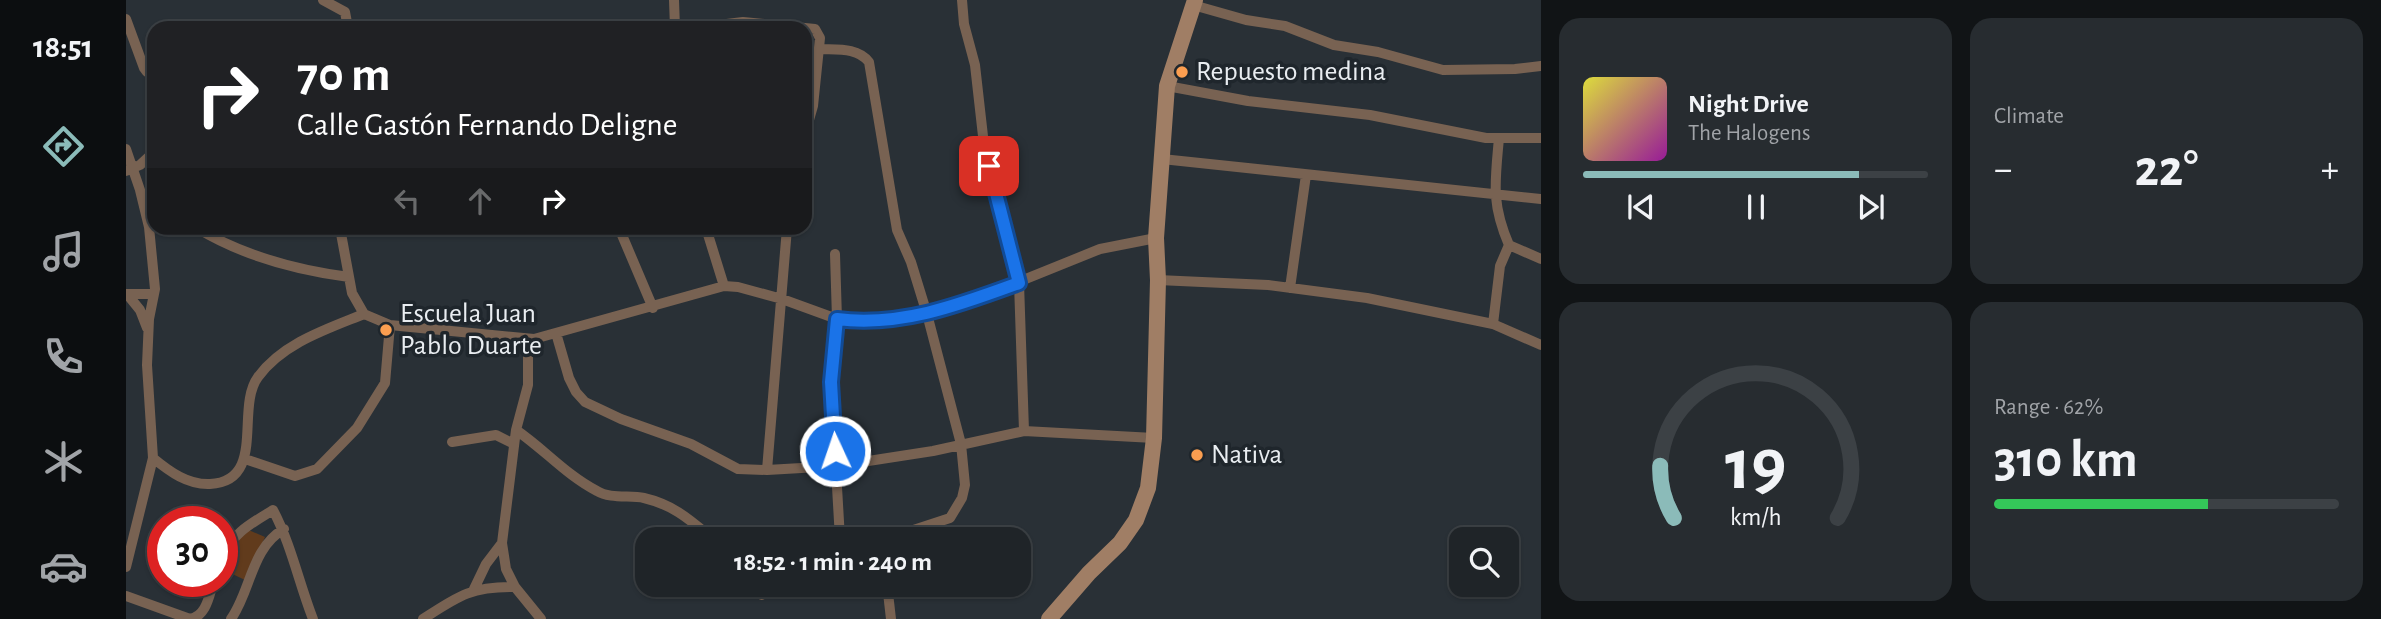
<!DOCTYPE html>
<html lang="en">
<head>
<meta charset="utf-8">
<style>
	:root { --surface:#1f2428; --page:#272c30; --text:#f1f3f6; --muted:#a1a4a8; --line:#3c4145; --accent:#8bbbb9 }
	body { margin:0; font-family:"Alegreya Sans",sans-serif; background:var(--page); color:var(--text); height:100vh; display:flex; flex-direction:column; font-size:26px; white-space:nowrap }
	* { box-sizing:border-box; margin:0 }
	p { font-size:23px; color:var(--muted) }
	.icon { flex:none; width:38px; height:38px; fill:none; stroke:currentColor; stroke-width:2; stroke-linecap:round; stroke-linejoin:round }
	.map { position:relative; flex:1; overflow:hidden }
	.sheet { display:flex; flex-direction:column; gap:18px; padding:18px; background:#111416; width:840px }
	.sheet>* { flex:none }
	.top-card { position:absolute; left:21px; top:21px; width:665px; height:214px; border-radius:21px; box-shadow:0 2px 5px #0004,0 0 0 2px var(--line); background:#202124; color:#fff; overflow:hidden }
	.buttons { position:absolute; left:1323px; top:527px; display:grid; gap:14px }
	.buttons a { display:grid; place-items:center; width:70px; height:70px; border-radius:14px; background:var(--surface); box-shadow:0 2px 5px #0004,0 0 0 2px var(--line); font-size:35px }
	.speed { position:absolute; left:21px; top:506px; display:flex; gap:14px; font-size:35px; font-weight:700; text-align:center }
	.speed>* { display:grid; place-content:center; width:91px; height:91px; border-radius:50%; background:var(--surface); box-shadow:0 2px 5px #0004,0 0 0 2px var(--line); line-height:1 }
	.speed .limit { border:10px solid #d22; background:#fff; color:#111 }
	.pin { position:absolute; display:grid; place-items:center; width:60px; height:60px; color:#fff; margin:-30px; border-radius:14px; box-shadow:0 4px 10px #0006 }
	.me { position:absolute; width:77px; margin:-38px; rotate:357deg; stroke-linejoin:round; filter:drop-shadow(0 0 5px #0008) }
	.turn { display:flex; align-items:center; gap:24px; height:147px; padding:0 35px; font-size:32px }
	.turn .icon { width:91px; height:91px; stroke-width:2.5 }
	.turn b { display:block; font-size:49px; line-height:60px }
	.lanes { display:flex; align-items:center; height:66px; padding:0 35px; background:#0003; justify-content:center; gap:35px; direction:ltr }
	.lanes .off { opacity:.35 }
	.big { font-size:52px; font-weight:600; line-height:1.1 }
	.sheet .tile { flex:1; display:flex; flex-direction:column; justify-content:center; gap:10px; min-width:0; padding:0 24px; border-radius:21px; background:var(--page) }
	.sheet .dial { align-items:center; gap:0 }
	.dial svg { height:182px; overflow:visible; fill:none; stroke:var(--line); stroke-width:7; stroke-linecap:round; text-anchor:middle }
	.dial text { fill:var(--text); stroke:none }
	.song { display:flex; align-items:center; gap:21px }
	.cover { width:84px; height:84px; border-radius:10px; background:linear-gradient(135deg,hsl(60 70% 55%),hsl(300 70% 35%)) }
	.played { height:7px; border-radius:4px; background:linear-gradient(90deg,var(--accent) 80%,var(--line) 80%) }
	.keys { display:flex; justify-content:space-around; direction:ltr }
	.heat { display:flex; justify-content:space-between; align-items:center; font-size:38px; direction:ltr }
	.charge { height:10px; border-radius:5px; background:linear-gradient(90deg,#34c759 62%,var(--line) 0) }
	.sheet .tiles { flex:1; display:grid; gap:18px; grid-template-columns:repeat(2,1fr) }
	.trip { position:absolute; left:509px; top:527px; width:396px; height:70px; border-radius:21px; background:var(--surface); box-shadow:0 2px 5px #0004,0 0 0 2px var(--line); font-weight:600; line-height:70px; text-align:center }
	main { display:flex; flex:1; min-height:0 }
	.dock { display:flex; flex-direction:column; width:126px; justify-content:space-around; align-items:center; background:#0c0e10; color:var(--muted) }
	.dock .icon { width:49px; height:49px }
	.dock .current { color:var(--accent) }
	.dock b { font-size:32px; color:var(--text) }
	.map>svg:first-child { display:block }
	.green { fill:#613b1c }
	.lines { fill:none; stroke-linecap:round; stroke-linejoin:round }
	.street { stroke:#786252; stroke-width:10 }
	.secondary { stroke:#a07e65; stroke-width:16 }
	.route-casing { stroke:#114b97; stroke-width:18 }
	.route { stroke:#1a73e8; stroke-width:12 }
	.poi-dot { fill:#fb9e50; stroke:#1f262c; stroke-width:2.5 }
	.labels { text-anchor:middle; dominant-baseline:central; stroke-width:7; stroke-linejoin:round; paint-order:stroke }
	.poi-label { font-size:28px; fill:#e9edf1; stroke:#1f262c; text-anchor:start }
</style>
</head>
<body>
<main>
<nav class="dock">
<b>18:51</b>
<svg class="icon current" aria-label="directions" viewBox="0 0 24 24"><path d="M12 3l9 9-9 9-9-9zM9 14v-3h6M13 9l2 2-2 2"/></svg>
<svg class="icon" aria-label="music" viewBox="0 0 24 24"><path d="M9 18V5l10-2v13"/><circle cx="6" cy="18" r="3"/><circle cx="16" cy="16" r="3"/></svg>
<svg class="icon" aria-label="phone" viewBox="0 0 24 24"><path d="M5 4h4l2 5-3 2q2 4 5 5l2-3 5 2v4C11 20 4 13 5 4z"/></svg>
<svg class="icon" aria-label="climate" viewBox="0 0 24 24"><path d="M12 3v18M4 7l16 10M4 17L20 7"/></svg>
<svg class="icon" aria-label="car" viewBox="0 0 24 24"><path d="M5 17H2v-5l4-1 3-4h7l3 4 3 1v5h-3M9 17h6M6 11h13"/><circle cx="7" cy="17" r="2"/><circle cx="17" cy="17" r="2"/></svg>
</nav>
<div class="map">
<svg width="1415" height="619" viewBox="0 0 1415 619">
	<rect width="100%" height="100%" fill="#293036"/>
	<path class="green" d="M118,528L139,537L119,580L98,570Z"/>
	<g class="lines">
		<path class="street" d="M197,0L219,12L222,28
			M548,0L549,28
			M836,0L838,24L849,65L858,145L893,283L898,431
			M1067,5L1120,20L1159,26L1208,45L1252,52L1317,70L1389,69L1415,66
			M0,19L18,68L21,72L28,73
			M568,28L617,22L689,29L694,38L687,106L679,134
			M693,49C711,50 731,47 743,62L771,230L785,262L801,314L835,444L839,485L836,498L824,518L760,539
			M1041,86L1122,101L1244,115L1360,138H1415
			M1373,138C1369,183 1365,203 1383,245L1415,259
			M0,149L14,190L23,227L29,289L23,319L21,365L27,458L0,567
			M1036,159L1415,199
			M0,171L14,165L28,152
			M71,228C117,256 170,270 223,277
			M214,228L226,293L238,314L264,325L408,339L598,286L612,287L656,299L711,319L737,322L785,317L845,301L974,249L1030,238
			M493,228L527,308
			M580,228L598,286
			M709,254L711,319L705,382L714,539
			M1032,280L1142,285L1241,298L1367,324L1415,345
			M1164,288L1180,175
			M0,294H28
			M1,294L14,310L21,328
			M1367,324L1374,266L1383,245
			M430,333L443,378L450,392L459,402L495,419L565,444L612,469L641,470L710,466L807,451L898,431L1028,438
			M398,338L402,352V385L390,430L376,543L380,569L389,587L415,619
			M390,430C418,449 440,475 471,491C484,499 504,495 518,498C548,505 564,520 587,539
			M326,442L370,435L388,444
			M27,458C44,472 62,485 84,484C141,481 109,408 132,377C157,343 201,329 238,314
			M119,459L169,476L191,469L231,428L259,383L264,325
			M641,470L661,228
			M96,558C106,533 126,523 147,510C165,544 173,583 187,619
			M627,584L636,595
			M761,584L765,619
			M348,589L360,564L376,543
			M0,596L64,619C81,616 83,595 88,581
			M105,619C125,591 125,548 158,529
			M297,619C332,596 346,586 389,587"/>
		<path class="secondary" d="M923,619L963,573L994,543L1010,520L1022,488L1028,438L1032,280L1030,238L1041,86L1069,0"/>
	</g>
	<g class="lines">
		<defs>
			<path id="route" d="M709,451L705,382L711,319C775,327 833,305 893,283L863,166"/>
		</defs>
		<use href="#route" class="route-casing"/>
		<use href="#route" class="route"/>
	</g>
	<g class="poi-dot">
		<circle cx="1056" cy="72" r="7"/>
		<circle cx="260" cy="330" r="7"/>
		<circle cx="1071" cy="455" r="7"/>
	</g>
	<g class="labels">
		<g class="poi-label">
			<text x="1070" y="72">Repuesto medina</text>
			<text x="274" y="314">Escuela Juan<tspan x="274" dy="32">Pablo Duarte</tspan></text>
			<text x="1085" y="455">Nativa</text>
		</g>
	</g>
</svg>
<div class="buttons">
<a><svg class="icon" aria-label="search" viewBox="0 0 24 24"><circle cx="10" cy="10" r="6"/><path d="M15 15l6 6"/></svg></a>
</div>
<div class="speed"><div class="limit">30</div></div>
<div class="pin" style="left:863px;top:166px;background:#d93025"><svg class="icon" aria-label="arrive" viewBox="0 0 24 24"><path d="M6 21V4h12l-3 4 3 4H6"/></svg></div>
<svg class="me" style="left:709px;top:451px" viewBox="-20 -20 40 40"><circle r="17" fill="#1a73e8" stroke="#fff" stroke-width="3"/><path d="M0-11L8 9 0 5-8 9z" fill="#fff"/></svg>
<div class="trip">18:52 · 1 min · 240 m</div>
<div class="top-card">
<div class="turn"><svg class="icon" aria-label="right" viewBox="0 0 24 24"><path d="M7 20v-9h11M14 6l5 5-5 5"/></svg><div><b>70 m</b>Calle Gastón Fernando Deligne</div></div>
<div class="lanes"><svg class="icon off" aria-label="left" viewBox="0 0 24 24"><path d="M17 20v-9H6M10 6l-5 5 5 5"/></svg><svg class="icon off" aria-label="ahead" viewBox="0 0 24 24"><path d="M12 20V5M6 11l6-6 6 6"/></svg><svg class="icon" aria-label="right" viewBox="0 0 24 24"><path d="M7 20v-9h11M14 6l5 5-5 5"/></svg></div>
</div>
</div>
<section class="sheet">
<div class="tiles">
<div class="tile">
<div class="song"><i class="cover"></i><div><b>Night Drive</b><p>The Halogens</p></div></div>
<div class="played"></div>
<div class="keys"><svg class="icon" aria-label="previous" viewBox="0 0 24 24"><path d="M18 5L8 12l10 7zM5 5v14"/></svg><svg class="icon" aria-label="pause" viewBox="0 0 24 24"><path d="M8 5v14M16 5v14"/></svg><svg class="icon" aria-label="next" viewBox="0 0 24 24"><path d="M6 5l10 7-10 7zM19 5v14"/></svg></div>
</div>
<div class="tile"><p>Climate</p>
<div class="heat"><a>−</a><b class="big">22°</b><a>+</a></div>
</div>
<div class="tile dial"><svg viewBox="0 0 100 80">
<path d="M14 69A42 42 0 1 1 86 69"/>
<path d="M14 69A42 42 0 0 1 8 46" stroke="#8bbbb9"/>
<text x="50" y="56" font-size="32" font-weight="700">19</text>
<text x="50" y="72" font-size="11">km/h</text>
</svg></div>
<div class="tile"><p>Range · 62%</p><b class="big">310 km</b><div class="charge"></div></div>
</div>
</section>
</main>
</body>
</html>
